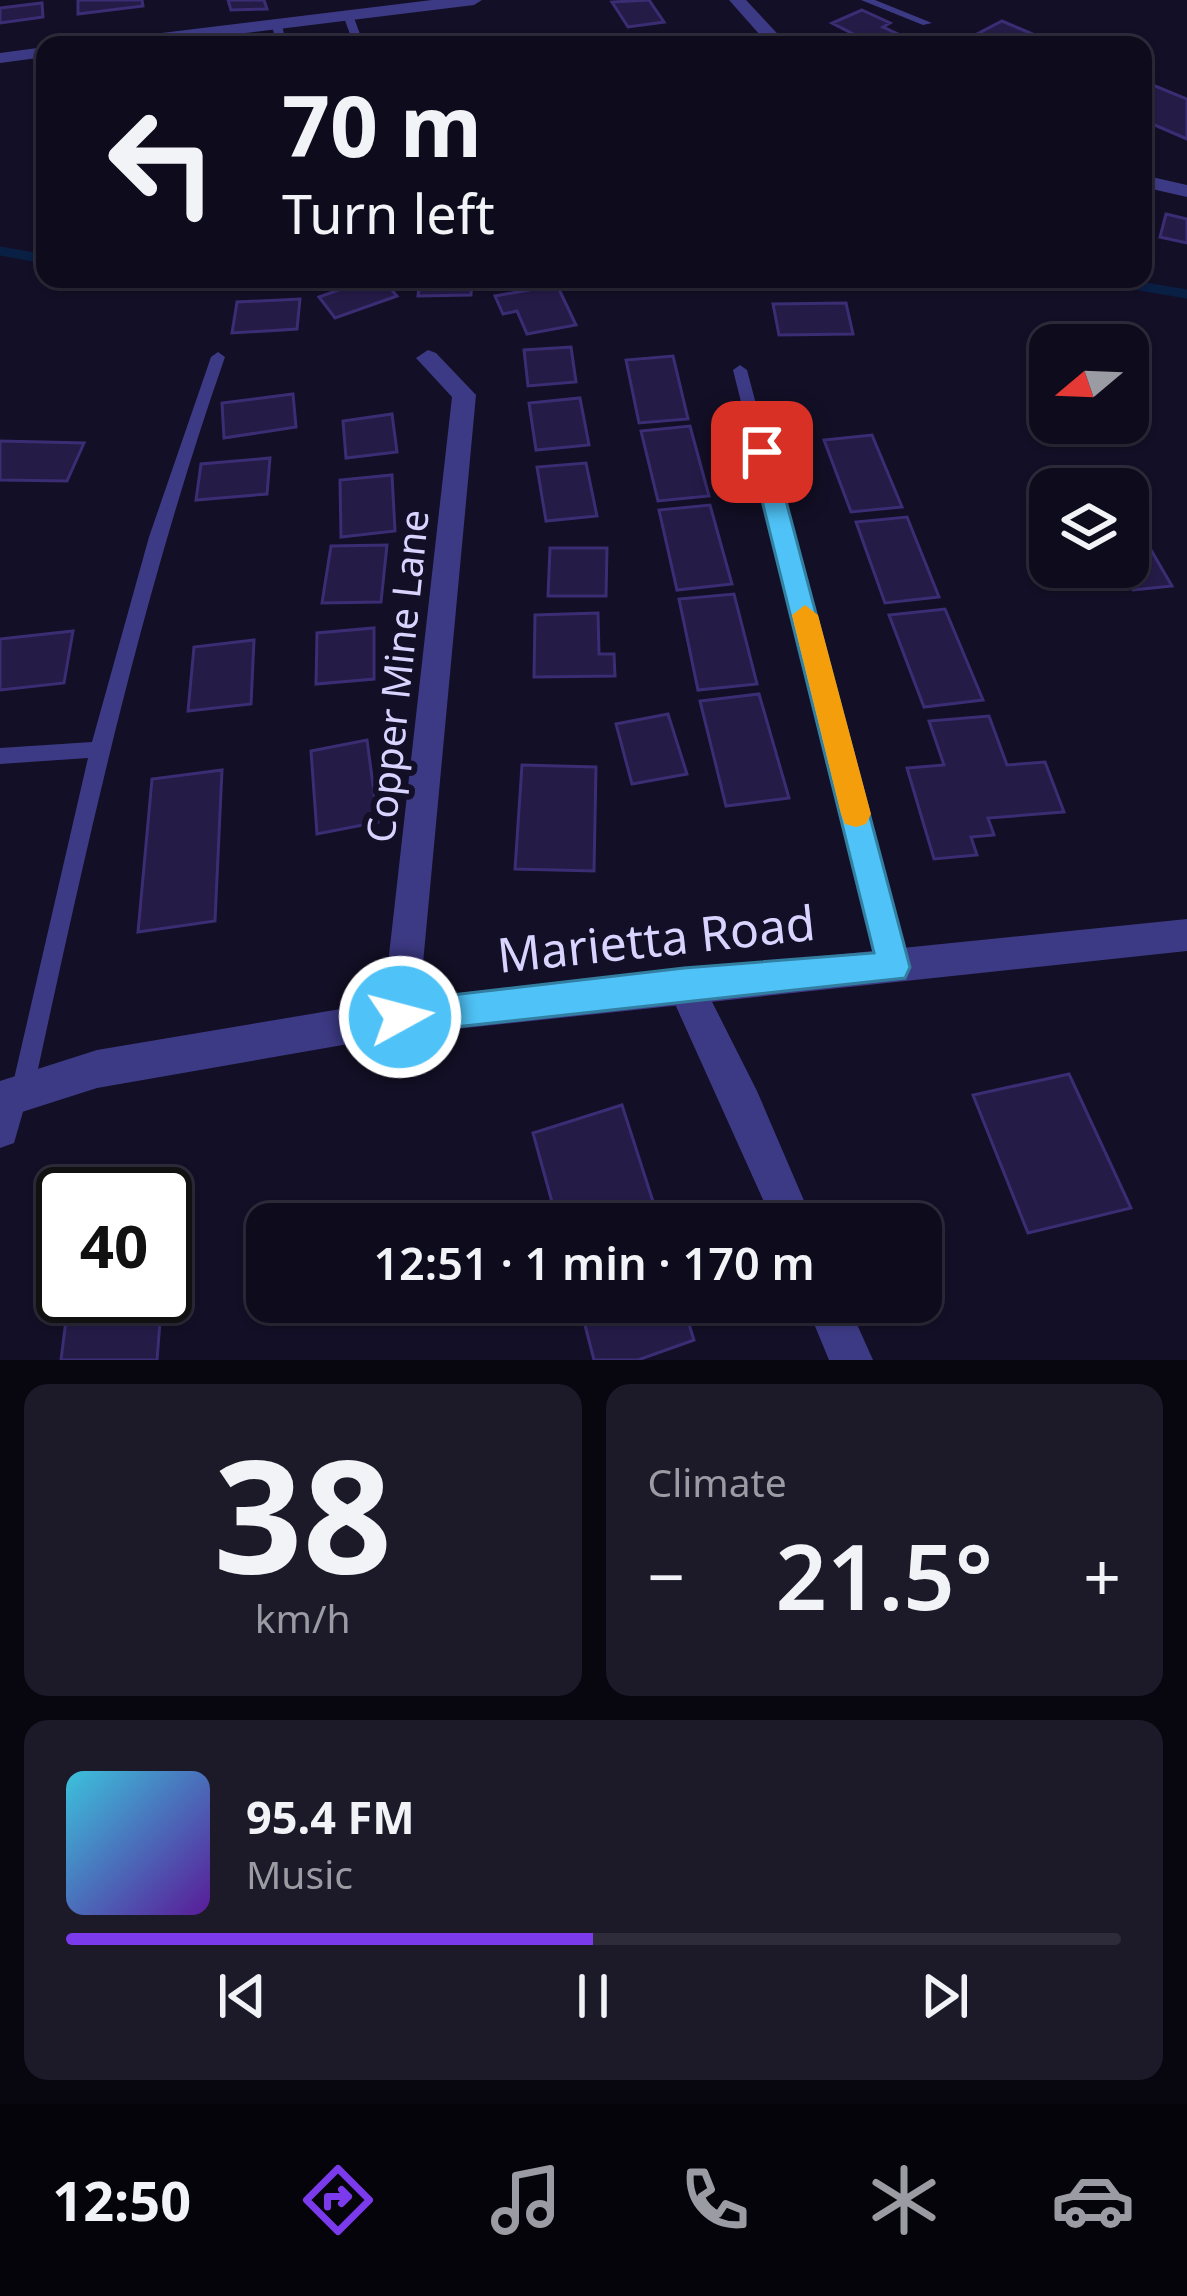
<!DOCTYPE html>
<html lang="en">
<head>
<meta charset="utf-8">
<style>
	:root { --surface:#0e0b1c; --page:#1c1929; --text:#f1f3f6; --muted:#9b9ba3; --line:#2e2b3b; --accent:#7c3aed }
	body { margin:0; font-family:"Noto Sans",sans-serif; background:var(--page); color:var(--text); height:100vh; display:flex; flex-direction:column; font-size:45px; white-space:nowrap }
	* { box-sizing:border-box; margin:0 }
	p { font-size:39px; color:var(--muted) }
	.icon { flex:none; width:66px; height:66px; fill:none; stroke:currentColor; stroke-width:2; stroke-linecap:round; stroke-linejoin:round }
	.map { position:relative; height:1360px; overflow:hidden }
	.details { display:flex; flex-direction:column; gap:24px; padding:24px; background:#08060f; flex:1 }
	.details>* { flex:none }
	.top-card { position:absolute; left:36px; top:36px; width:1116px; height:252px; border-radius:24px; box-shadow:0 3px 9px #0004,0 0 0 3px var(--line); background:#0e0b1c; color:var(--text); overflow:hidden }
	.needle { width:78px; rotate:251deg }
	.fabs { position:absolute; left:1029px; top:324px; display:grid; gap:24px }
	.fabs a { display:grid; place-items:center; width:120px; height:120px; border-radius:24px; background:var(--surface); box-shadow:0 3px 9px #0004,0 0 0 3px var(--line); font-size:60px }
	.speed { position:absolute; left:36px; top:1167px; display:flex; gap:24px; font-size:60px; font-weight:700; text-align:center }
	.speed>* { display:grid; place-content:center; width:156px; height:156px; border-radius:50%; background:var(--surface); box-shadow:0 3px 9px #0004,0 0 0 3px var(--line); line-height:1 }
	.speed .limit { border:6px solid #111; border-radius:18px; background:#fff; color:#111 }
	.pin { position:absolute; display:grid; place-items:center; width:102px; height:102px; color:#fff; margin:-51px; border-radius:24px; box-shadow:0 6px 18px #0006 }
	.me { position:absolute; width:132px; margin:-66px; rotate:83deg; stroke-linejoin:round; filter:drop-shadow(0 0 9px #0008) }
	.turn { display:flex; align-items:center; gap:42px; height:252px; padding:0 48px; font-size:54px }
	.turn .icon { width:156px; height:156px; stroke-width:2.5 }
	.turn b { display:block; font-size:84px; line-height:102px }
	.big { font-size:90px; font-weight:600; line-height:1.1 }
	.details .widget { flex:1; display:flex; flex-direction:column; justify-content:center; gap:18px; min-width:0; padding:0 42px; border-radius:24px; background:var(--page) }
	.details .dial { align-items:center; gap:0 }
	.dial b { font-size:156px; line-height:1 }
	.song { display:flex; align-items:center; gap:36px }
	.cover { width:144px; height:144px; border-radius:18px; background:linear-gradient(135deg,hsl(190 70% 55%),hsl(270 70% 35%)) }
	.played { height:12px; border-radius:6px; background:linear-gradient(90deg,var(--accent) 50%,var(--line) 50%) }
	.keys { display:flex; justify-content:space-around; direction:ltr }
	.heat { display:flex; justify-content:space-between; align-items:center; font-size:66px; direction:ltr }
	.details .tiles { flex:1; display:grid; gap:24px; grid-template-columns:1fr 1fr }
	.widget:last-child { grid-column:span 2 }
	.trip { position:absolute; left:246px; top:1203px; width:696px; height:120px; border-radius:24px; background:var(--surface); box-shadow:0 3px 9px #0004,0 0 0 3px var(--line); font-weight:600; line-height:120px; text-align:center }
	.tab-bar { display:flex; height:192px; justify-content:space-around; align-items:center; background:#06040b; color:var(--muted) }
	.tab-bar .icon { width:84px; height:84px }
	.tab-bar .selected { color:var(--accent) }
	.tab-bar b { font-size:54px; color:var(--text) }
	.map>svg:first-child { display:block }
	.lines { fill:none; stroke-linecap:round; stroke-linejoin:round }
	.stream { stroke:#0a1f44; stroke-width:9 }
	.building { fill:#241b47; stroke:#3b2d73; stroke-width:3 }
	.service { fill:#3d3a85; fill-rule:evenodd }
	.minor { fill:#3d3a85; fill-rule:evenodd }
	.tertiary { fill:#3d3a85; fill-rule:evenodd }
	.route { fill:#4fc3f7; stroke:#337fa1; stroke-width:3 }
	.slow { fill:#f59e0b }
	.labels { text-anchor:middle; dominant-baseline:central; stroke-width:12; stroke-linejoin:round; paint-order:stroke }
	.street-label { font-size:39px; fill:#d9d4ff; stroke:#130f26 }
	.near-street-label { font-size:48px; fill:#d9d4ff; stroke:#130f26 }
</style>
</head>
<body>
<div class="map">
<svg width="1187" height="1360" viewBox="0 0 1187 1360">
	<rect width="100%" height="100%" fill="#130f26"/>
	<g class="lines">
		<path class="stream" d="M0,251L45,259
			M1098,279L1187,294"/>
	</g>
	<path class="building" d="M78,0H142L143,6L78,14Z
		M228,0H264L267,9L231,10Z
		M649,0L664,22L628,27L612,2Z
		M42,3L43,17L0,23V8Z
		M862,10L890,23L883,27L898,34L875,45L832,23Z
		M1002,21L1058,45L962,42Z
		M1143,81L1187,99V139L1143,120Z
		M1166,214L1187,219V243L1160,237Z
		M369,279H382L397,296L335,318L319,297Z
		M420,279H472L471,295L418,296Z
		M557,285L576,325L527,334L517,311L503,314L495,296Z
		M300,299L297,329L232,333L237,302Z
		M846,303L853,334L779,335L773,304Z
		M571,347L576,382L528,386L524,350Z
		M673,356L688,419L639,423L626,360Z
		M293,394L296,427L224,438L222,403Z
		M580,398L589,445L536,450L529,403Z
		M392,414L397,452L346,458L343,421Z
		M690,426L709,496L658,501L641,431Z
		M872,435L902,507L851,512L824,440Z
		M0,441L84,443L67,481L0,480Z
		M270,458L267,494L196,500L201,464Z
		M586,463L597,516L546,521L537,467Z
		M392,475L395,531L341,537L340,480Z
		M710,505L732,584L677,590L659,510Z
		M907,517L939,597L885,603L856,522Z
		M387,545L381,602L322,603L331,546Z
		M550,548H607L606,596H548Z
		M1151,550L1172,586L1133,590L1121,567H1128V552Z
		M734,594L757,684L698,690L679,599Z
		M945,609L983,700L924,707L889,615Z
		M598,613L599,654H614L615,676L534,677L535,615Z
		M374,628V679L316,684L317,633Z
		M73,631L64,683L0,690V639Z
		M254,640L251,704L188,711L194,647Z
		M759,694L789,798L726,806L700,701Z
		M668,714L687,774L632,784L616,724Z
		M989,716L1007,765L1045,762L1064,812L988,818L994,835L971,837L977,855L934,859L907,768L944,765L929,721Z
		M367,740L378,822L317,834L311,751Z
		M522,765L596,767L594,871L515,869Z
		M222,770L215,921L138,932L152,779Z
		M1069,1074L1131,1208L1028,1233L973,1095Z
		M622,1105L658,1217L637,1224H558L533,1133Z
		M69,1296H162L157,1360H61Z
		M579,1302H682L694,1340L638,1360H594Z"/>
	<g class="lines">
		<path class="service" d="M861,0H875L932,23L923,25Z
			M348,12L353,15L364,45H354L343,15Z
			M277,21L282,24L286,45H276L272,24Z
			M529,33L534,36L533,38L493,45H468Z
			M218,352L225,357C141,597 87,843 33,1092L30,1100L22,1103L14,1100L11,1092L88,758L0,764V748L92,742L149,537L211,357Z
			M740,365L747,370L905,967L902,974L894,977L886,974L883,967L733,370Z"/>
		<path class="minor" d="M432,0H482L474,5L147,45H95L104,40Z
			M729,0H746L788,45H769Z
			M45,47V57L0,63V53Z
			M1143,175L1187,185V197L1143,187Z
			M428,350L436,353L476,395L418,1017L413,1030L400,1035L387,1030L382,1017L452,397L416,358Z
			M684,967L697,972L757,1091L814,1224H774L666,984L671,972Z
			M8,1079L21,1085L27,1098L14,1143L0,1148V1082Z
			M805,1302H847L873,1360H829Z"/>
		<path class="tertiary" d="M1187,919V951L400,1035L97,1088L0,1119V1081L97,1050L400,999Z"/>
	</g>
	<path class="route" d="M762,443L773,452L910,967L905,978L400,1033L388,1029L384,1017L388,1005L400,1001L684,968L874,953L750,452Z"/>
	<path class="slow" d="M805,605L818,615L871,814L866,824L856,827L845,824L841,814L792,615Z"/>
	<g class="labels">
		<g class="street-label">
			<text transform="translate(396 676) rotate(-84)">Copper Mine Lane</text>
		</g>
		<g class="near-street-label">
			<text transform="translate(656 938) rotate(-6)">Marietta Road</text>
		</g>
	</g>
</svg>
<div class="fabs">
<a><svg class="needle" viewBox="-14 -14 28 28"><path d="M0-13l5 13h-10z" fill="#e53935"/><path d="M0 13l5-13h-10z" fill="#9b9ba3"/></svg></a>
<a><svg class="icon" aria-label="layers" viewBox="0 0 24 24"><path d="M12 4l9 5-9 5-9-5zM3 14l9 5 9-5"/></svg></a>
</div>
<div class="speed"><div class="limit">40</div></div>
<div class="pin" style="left:762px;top:452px;background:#d93025"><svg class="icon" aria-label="arrive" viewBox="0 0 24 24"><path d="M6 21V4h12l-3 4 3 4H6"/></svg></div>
<svg class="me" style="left:400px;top:1017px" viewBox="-20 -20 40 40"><circle r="17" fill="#4fc3f7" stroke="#fff" stroke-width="3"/><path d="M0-11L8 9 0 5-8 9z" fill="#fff"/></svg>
<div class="trip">12:51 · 1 min · 170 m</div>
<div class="top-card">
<div class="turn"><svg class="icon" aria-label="left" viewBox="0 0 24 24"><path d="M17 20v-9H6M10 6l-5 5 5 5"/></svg><div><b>70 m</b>Turn left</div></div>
</div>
</div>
<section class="details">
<div class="tiles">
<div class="widget dial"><b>38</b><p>km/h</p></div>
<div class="widget"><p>Climate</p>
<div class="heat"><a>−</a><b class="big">21.5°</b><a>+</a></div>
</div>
<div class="widget">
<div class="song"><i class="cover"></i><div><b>95.4 FM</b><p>Music</p></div></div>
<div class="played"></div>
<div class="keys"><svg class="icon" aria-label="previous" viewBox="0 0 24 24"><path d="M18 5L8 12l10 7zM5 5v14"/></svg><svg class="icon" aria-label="pause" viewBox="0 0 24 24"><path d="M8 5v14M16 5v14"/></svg><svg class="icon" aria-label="next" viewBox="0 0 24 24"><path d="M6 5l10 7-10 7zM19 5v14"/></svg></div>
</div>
</div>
</section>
<nav class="tab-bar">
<b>12:50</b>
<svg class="icon selected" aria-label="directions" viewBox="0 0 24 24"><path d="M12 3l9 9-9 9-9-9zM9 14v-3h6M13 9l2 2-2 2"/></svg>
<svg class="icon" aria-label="music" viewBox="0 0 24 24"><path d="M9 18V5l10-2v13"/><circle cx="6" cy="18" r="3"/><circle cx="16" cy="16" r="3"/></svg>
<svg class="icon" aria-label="phone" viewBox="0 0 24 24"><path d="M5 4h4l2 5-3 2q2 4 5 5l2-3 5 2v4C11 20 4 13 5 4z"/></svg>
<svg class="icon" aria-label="climate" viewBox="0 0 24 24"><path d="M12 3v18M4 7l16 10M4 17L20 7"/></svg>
<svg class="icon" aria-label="car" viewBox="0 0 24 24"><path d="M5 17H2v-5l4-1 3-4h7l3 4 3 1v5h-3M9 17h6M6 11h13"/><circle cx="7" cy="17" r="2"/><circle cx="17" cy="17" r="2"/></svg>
</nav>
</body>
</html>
